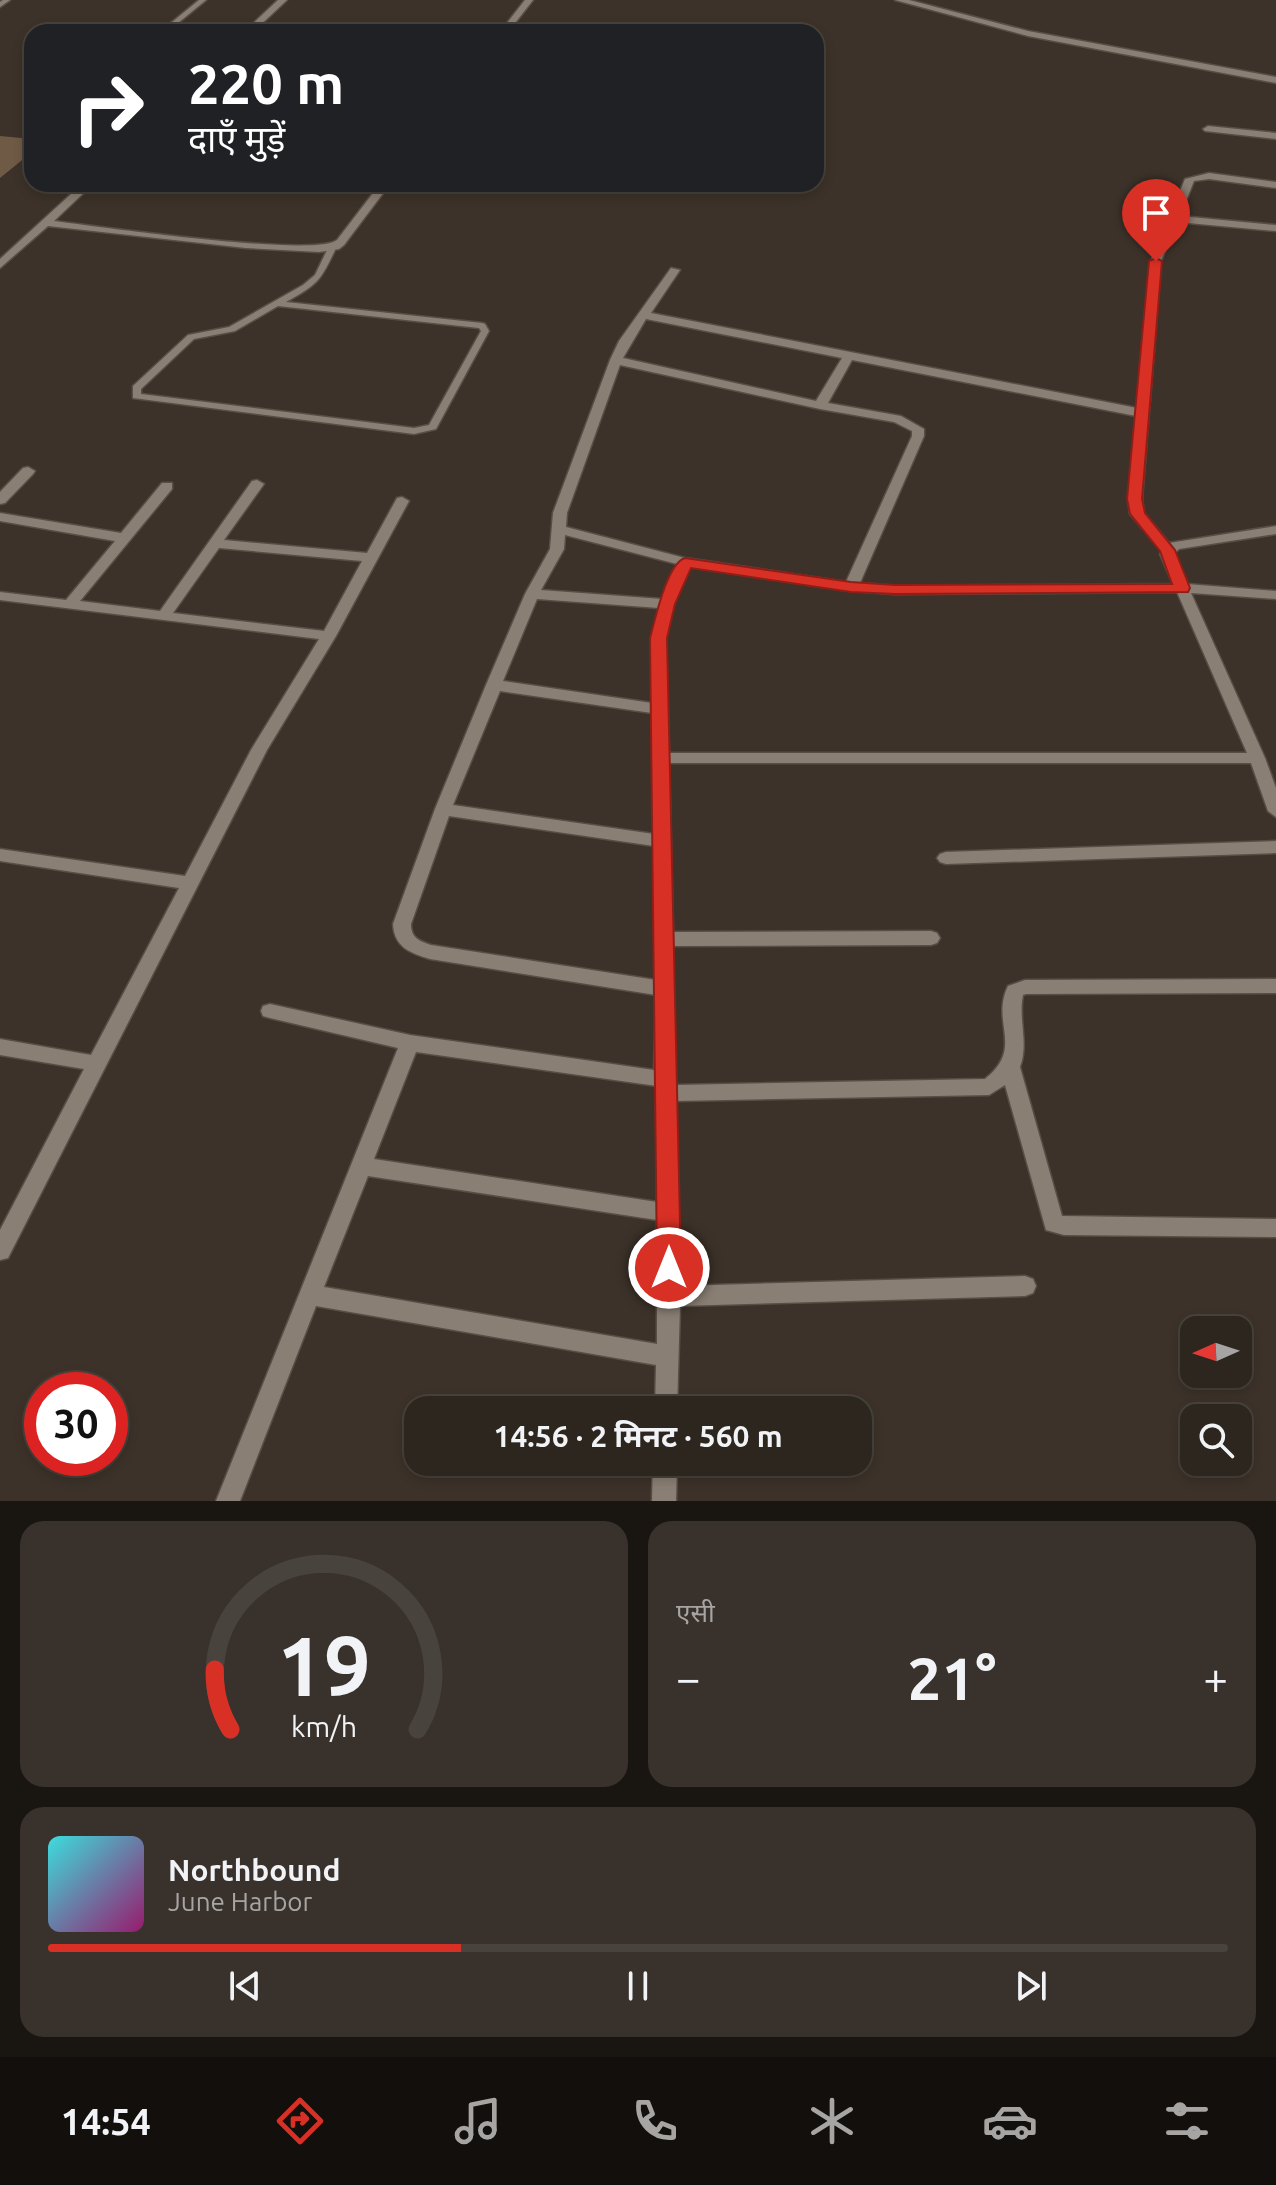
<!DOCTYPE html>
<html lang="hi">
<head>
<meta charset="utf-8">
<style>
	:root { --surface:#2d261f; --page:#39322c; --text:#f1f3f6; --muted:#a7a5a4; --line:#48433d; --accent:#d93025 }
	body { margin:0; font-family:Ubuntu,"Noto Sans Devanagari",sans-serif; background:var(--page); color:var(--text); height:100vh; display:flex; flex-direction:column; font-size:30px; white-space:nowrap }
	* { box-sizing:border-box; margin:0 }
	p { font-size:26px; color:var(--muted) }
	.icon { flex:none; width:44px; height:44px; fill:none; stroke:currentColor; stroke-width:2; stroke-linecap:round; stroke-linejoin:round }
	.map { position:relative; height:1501px; overflow:hidden }
	.panel { display:flex; flex-direction:column; gap:20px; padding:20px; background:#191511; flex:1 }
	.panel>* { flex:none }
	.hud { position:absolute; left:24px; top:24px; width:800px; height:168px; border-radius:24px; box-shadow:0 4px 12px #0003,0 0 0 2px var(--line); background:#202124; color:#fff; overflow:hidden }
	.needle { width:52px; rotate:267deg }
	.controls { position:absolute; left:1180px; top:1316px; display:grid; gap:16px }
	.controls a { display:grid; place-items:center; width:72px; height:72px; border-radius:16px; background:var(--surface); box-shadow:0 4px 12px #0003,0 0 0 2px var(--line); font-size:40px }
	.speed { position:absolute; left:24px; top:1372px; display:flex; gap:16px; font-size:40px; font-weight:700; text-align:center }
	.speed>* { display:grid; place-content:center; width:104px; height:104px; border-radius:50%; background:var(--surface); box-shadow:0 4px 12px #0003,0 0 0 2px var(--line); line-height:1 }
	.speed .limit { border:12px solid #d22; background:#fff; color:#111 }
	.pin { position:absolute; display:grid; place-items:center; width:68px; height:68px; color:#fff; margin:-82px -34px; border-radius:50% 50% 50% 0; rotate:-45deg; box-shadow:0 0 8px #0007 }
	.pin .icon { rotate:45deg }
	.me { position:absolute; width:88px; margin:-44px; rotate:0deg; stroke-linejoin:round; filter:drop-shadow(0 0 6px #0008) }
	.turn { display:flex; align-items:center; gap:28px; height:168px; padding:0 32px; font-size:36px }
	.turn .icon { width:104px; height:104px; stroke-width:2.5 }
	.turn b { display:block; font-size:56px; line-height:68px }
	.big { font-size:60px; font-weight:700; line-height:1.1 }
	.panel .tile { flex:1; display:flex; flex-direction:column; justify-content:center; gap:12px; min-width:0; padding:0 28px; border-radius:24px; background:var(--page) }
	.panel .dial { align-items:center; gap:0 }
	.dial svg { height:208px; overflow:visible; fill:none; stroke:var(--line); stroke-width:7; stroke-linecap:round; text-anchor:middle }
	.dial text { fill:var(--text); stroke:none }
	.song { display:flex; align-items:center; gap:24px }
	.cover { width:96px; height:96px; border-radius:12px; background:linear-gradient(135deg,hsl(180 70% 55%),hsl(320 70% 35%)) }
	.played { height:8px; border-radius:4px; background:linear-gradient(90deg,var(--accent) 35%,var(--line) 35%) }
	.keys { display:flex; justify-content:space-around; direction:ltr }
	.heat { display:flex; justify-content:space-between; align-items:center; font-size:44px; direction:ltr }
	.panel .tiles { flex:1; display:grid; gap:20px; grid-template-columns:1fr 1fr }
	.tile:last-child { grid-column:span 2 }
	.trip { position:absolute; left:404px; top:1396px; width:468px; height:80px; border-radius:24px; background:var(--surface); box-shadow:0 4px 12px #0003,0 0 0 2px var(--line); font-weight:700; line-height:80px; text-align:center }
	.tabs { display:flex; height:128px; justify-content:space-around; align-items:center; background:#120f0c; color:var(--muted) }
	.tabs .icon { width:56px; height:56px }
	.tabs .active { color:var(--accent) }
	.tabs b { font-size:36px; color:var(--text) }
	.map>svg:first-child { display:block }
	.green { fill:#6f5a45 }
	.lines { fill:none; stroke-linecap:round; stroke-linejoin:round }
	.service-casing { stroke:#584e46; stroke-width:3 }
	.minor-casing { stroke:#584e46; stroke-width:3 }
	.tertiary-casing { stroke:#584e46; stroke-width:3 }
	.service { fill:#8a7f74; fill-rule:evenodd }
	.minor { fill:#8a7f74; fill-rule:evenodd }
	.tertiary { fill:#8a7f74; fill-rule:evenodd }
	.route { fill:#d93025; stroke:#8d1f18; stroke-width:2 }
</style>
</head>
<body>
<div class="map">
<svg width="1276" height="1501" viewBox="0 0 1276 1501">
	<rect width="100%" height="100%" fill="#3c3229"/>
	<path class="green" d="M0,136L32,139V152L0,178Z"/>
	<g class="lines">
		<defs>
			<path id="service" d="M3,0H10L0,7V2Z
				M199,0H206L167,32H160Z
				M329,246L336,248C320,282 318,284 286,302L482,323L485,324L489,331L436,429L414,434L133,398V386L188,335L229,327L303,285L315,275ZM278,306L479,328L481,331L429,425L414,428L141,394V389L194,339L235,331Z"/>
			<path id="minor" d="M278,0H287L253,32H244Z
				M525,0H533L508,32H500Z
				M1208,126L1276,133V139L1205,131L1203,129Z
				M1209,173L1276,182V188L1209,179L1194,181L1180,216L1276,225V231L1177,222L1161,261L1142,499L1144,513L1169,543L1276,526V534L1179,549L1174,554L1187,584L1276,591V599L1191,593L1265,758L1276,788V817L1268,811L1251,763H669L673,932L931,931L937,933L940,938L937,943L931,945L673,946L674,1079L676,1085L985,1079C1025,1047 990,1023 1008,986L1025,980L1276,979V993L1026,994L1023,995C1018,1020 1029,1043 1020,1067L1062,1216L1276,1219V1237L1064,1235L1046,1230L1005,1085L989,1095L676,1101L680,1286L1025,1276L1033,1279L1036,1286L1033,1293L1025,1296L680,1306L677,1410H655L656,1365L316,1306L240,1501H216L398,1048L270,1018L263,1016L261,1011L263,1006L270,1004L410,1035L654,1070L656,995L430,959C410,953 394,947 393,924L435,809L486,685L525,594L550,549L553,513L610,360L619,341L671,268L680,270L651,313L1137,408L1151,261L1185,179ZM646,319L842,358L816,401L623,358ZM852,360L1136,416L1128,499L1130,514L1162,551L1160,554L1173,584L895,586L860,583L924,436V429L901,416L828,403ZM620,365L820,409L894,422L912,431V436L846,582L685,558L566,527L567,513ZM565,535L677,564L662,599L541,590L564,549ZM690,567L851,591L895,594L1177,592L1247,753H669L666,638L674,604ZM537,599L659,608L652,638V703L503,681ZM500,691L652,713L654,834L453,805ZM449,816L654,846L656,980L431,945C419,941 411,938 411,924ZM416,1052L657,1086L659,1093L656,1102L657,1202L374,1159ZM368,1176L657,1220V1344L324,1287Z
				M82,184H93L54,221C94,226 315,258 337,240L380,184H390L344,245L339,249L319,252L246,248L48,226L0,268V259Z
				M28,467L35,471L33,474L5,503L0,504V492L23,468Z
				M257,480L264,484L224,540L367,553L397,498L402,497L409,501L336,636L267,750L8,1258L0,1260V1230L84,1069L0,1055V1039L91,1055L179,888L0,861V849L185,876L251,750L319,639L0,600V592L66,600L115,541L0,521V513L121,533L162,483H172V489L80,601L160,611L252,481ZM219,548L362,561L324,631L173,613Z
				M1276,841V853L946,864L940,862L937,858L940,854L946,852Z
				M653,1462H677L676,1501H652Z"/>
			<path id="tertiary" d="M895,0H909L1028,31L1276,77V83L1028,36Z"/>
		</defs>
		<use href="#service" class="service-casing"/>
		<use href="#minor" class="minor-casing"/>
		<use href="#tertiary" class="tertiary-casing"/>
		<use href="#service" class="service"/>
		<use href="#minor" class="minor"/>
		<use href="#tertiary" class="tertiary"/>
	</g>
	<path class="route" d="M1156,258L1162,261L1142,499L1145,513L1175,550L1190,588L1188,592L895,594L851,592L691,568L675,604L667,638L681,1268L678,1276L669,1279L661,1276L657,1268L650,638C655,620 667,563 685,558L851,582L895,585L1172,584L1160,551L1130,514L1127,499L1149,261Z"/>
</svg>
<div class="controls">
<a><svg class="needle" viewBox="-14 -14 28 28"><path d="M0-13l5 13h-10z" fill="#e53935"/><path d="M0 13l5-13h-10z" fill="#a7a5a4"/></svg></a>
<a><svg class="icon" aria-label="search" viewBox="0 0 24 24"><circle cx="10" cy="10" r="6"/><path d="M15 15l6 6"/></svg></a>
</div>
<div class="speed"><div class="limit">30</div></div>
<div class="pin" style="left:1156px;top:261px;background:#d93025"><svg class="icon" aria-label="arrive" viewBox="0 0 24 24"><path d="M6 21V4h12l-3 4 3 4H6"/></svg></div>
<svg class="me" style="left:669px;top:1268px" viewBox="-20 -20 40 40"><circle r="17" fill="#d93025" stroke="#fff" stroke-width="3"/><path d="M0-11L8 9 0 5-8 9z" fill="#fff"/></svg>
<div class="trip">14:56 · 2 मिनट · 560 m</div>
<div class="hud">
<div class="turn"><svg class="icon" aria-label="right" viewBox="0 0 24 24"><path d="M7 20v-9h11M14 6l5 5-5 5"/></svg><div><b>220 m</b>दाएँ मुड़ें</div></div>
</div>
</div>
<section class="panel">
<div class="tiles">
<div class="tile dial"><svg viewBox="0 0 100 80">
<path d="M14 69A42 42 0 1 1 86 69"/>
<path d="M14 69A42 42 0 0 1 8 46" stroke="#d93025"/>
<text x="50" y="56" font-size="32" font-weight="700">19</text>
<text x="50" y="72" font-size="11">km/h</text>
</svg></div>
<div class="tile"><p>एसी</p>
<div class="heat"><a>−</a><b class="big">21°</b><a>+</a></div>
</div>
<div class="tile">
<div class="song"><i class="cover"></i><div><b>Northbound</b><p>June Harbor</p></div></div>
<div class="played"></div>
<div class="keys"><svg class="icon" aria-label="previous" viewBox="0 0 24 24"><path d="M18 5L8 12l10 7zM5 5v14"/></svg><svg class="icon" aria-label="pause" viewBox="0 0 24 24"><path d="M8 5v14M16 5v14"/></svg><svg class="icon" aria-label="next" viewBox="0 0 24 24"><path d="M6 5l10 7-10 7zM19 5v14"/></svg></div>
</div>
</div>
</section>
<nav class="tabs">
<b>14:54</b>
<svg class="icon active" aria-label="directions" viewBox="0 0 24 24"><path d="M12 3l9 9-9 9-9-9zM9 14v-3h6M13 9l2 2-2 2"/></svg>
<svg class="icon" aria-label="music" viewBox="0 0 24 24"><path d="M9 18V5l10-2v13"/><circle cx="6" cy="18" r="3"/><circle cx="16" cy="16" r="3"/></svg>
<svg class="icon" aria-label="phone" viewBox="0 0 24 24"><path d="M5 4h4l2 5-3 2q2 4 5 5l2-3 5 2v4C11 20 4 13 5 4z"/></svg>
<svg class="icon" aria-label="climate" viewBox="0 0 24 24"><path d="M12 3v18M4 7l16 10M4 17L20 7"/></svg>
<svg class="icon" aria-label="car" viewBox="0 0 24 24"><path d="M5 17H2v-5l4-1 3-4h7l3 4 3 1v5h-3M9 17h6M6 11h13"/><circle cx="7" cy="17" r="2"/><circle cx="17" cy="17" r="2"/></svg>
<svg class="icon" aria-label="filters" viewBox="0 0 24 24"><path d="M4 7h16M4 17h16"/><circle cx="9" cy="7" r="2"/><circle cx="15" cy="17" r="2"/></svg>
</nav>
</body>
</html>
